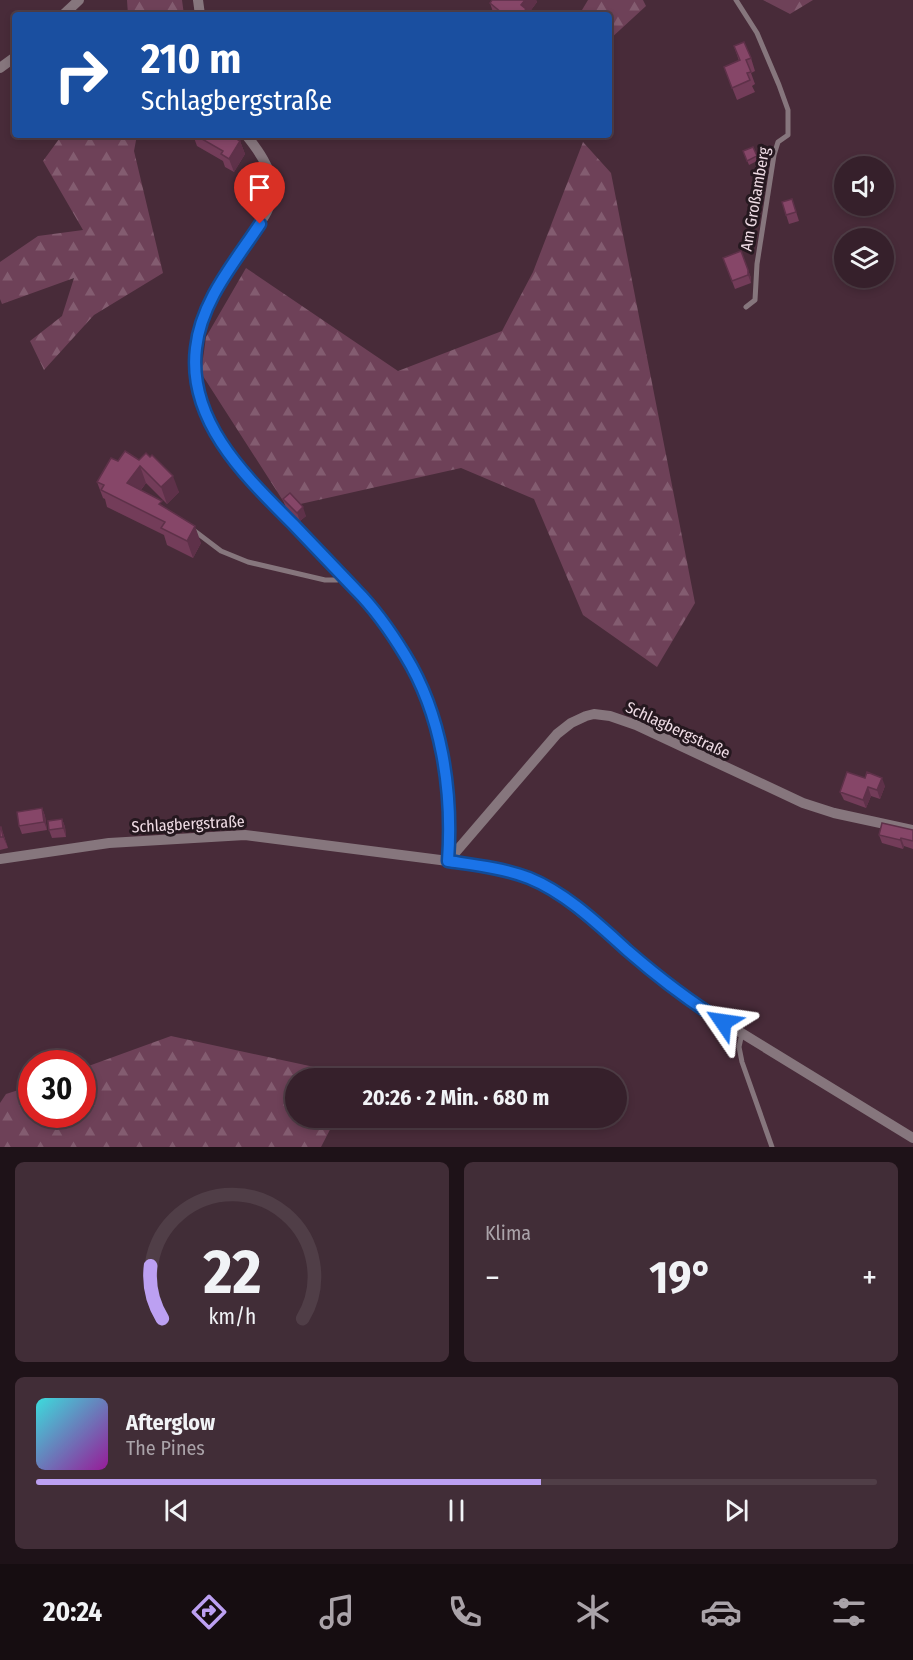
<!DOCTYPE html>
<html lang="de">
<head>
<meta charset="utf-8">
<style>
	:root { --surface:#36202b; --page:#412d37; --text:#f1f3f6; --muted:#aaa3a9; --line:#503e47; --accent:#bca0f2 }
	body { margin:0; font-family:"Fira Sans Condensed",sans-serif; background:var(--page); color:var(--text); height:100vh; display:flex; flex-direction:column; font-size:22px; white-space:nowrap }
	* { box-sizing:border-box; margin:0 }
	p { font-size:20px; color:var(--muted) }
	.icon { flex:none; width:33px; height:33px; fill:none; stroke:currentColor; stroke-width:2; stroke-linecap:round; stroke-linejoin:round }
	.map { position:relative; height:1147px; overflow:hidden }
	.panel { display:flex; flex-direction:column; gap:15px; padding:15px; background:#1e1218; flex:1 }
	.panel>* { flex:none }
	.banner { position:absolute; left:12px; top:12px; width:600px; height:126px; border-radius:6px; box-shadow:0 3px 9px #0003,0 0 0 2px var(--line); background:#1a4fa0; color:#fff; overflow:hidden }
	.fabs { position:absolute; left:834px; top:156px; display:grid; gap:12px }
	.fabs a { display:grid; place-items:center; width:60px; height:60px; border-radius:50%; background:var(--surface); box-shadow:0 3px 9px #0003,0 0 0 2px var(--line); font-size:30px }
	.speed { position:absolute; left:18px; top:1050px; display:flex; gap:12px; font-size:30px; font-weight:700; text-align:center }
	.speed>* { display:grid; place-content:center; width:78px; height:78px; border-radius:50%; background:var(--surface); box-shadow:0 3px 9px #0003,0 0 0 2px var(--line); line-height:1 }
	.speed .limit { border:9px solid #d22; background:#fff; color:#111 }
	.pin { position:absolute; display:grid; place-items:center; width:51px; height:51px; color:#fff; margin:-62px -26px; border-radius:50% 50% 50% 0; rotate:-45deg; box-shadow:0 0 6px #0007 }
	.pin .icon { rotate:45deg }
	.me { position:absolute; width:66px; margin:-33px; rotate:302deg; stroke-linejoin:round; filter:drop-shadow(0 0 4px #0008) }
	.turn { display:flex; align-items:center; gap:21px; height:126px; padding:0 30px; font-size:27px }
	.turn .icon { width:78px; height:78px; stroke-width:2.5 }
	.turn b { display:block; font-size:42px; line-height:51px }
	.big { font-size:45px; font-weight:700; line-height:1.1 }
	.panel .widget { flex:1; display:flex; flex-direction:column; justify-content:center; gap:9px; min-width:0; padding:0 21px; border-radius:9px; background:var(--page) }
	.panel .dial { align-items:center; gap:0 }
	.dial svg { height:156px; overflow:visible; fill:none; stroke:var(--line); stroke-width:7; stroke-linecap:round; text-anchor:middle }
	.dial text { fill:var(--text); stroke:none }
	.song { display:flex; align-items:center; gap:18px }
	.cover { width:72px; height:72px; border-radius:9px; background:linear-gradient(135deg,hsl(180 70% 55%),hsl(300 70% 35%)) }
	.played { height:6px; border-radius:3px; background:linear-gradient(90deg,var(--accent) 60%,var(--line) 60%) }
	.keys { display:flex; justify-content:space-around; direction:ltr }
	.heat { display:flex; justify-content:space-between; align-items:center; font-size:33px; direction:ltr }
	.panel .tiles { flex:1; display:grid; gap:15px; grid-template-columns:1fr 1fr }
	.widget:last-child { grid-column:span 2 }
	.trip { position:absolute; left:285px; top:1068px; width:342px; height:60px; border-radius:30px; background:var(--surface); box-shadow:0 3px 9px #0003,0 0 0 2px var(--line); font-weight:700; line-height:60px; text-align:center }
	.menu { display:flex; height:96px; justify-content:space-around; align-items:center; background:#160d11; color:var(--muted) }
	.menu .icon { width:42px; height:42px }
	.menu .selected { color:var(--accent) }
	.menu b { font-size:27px; color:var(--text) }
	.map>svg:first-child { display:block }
	.forest { fill:url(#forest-firs) }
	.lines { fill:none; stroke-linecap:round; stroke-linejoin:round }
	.lane { stroke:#86767d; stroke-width:5 }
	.street { stroke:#86767d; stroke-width:10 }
	.wall { fill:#733c59 }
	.shaded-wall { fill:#5e3149 }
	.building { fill:#864668; stroke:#5e3149; stroke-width:1.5 }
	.route-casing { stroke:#114b97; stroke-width:15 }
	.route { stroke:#1a73e8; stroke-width:10 }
	.labels { text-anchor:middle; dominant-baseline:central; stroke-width:6; stroke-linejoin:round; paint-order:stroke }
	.street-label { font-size:16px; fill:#efdce5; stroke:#25181f }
</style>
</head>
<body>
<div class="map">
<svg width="913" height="1147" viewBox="0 0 913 1147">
	<defs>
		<pattern id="forest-firs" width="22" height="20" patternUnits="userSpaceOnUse" patternTransform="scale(1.5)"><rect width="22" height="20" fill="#6e4158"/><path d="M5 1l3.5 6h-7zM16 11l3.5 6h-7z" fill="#835c70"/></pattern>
	</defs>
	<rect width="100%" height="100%" fill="#482b39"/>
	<path class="forest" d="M127,0H182L184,15H128Z
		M588,0H643L646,6L609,40V15H579Z
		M763,0H813L790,14Z
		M62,135H137L134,151L163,273L94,315L44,370L30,341L62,316L74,278L2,304L0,299V262L38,236L83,230L43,161Z
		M583,142L611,173L695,603L657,667L583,615L534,499L461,468L287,507L201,373L206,337L246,268L398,371L502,331L533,272Z
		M171,1036L356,1076L355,1078H296V1118H336L321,1147H0V1103L6,1094L31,1086L32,1114H82L83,1068Z"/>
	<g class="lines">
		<path class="lane" d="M736,0L757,33L779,85L788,110V135L778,142L774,155L757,264L755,300L746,307
			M192,529L221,551L248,562L325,580H337L344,577
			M742,1033L739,1047L742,1062L772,1147"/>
		<path class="street" d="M198,0L200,15
			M63,15L79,0
			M0,68L15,57
			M246,135C258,150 271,168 273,187C274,205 261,222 251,236C224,279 189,322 196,376C202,434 248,480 287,519C314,546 344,574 369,604C431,678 455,764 448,861
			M0,859L109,843L245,835L487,866L529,878L562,897L664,981L704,1010L913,1138
			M448,861L557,734L571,723L586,716L594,714L610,716L636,725L803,803L834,813L913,830"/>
	</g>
	<path class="wall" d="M492,0H536L537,2L528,14V15H494L490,3Z
		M734,46L751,58L755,71L751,73L755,84L752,86L755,92L737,100L724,67L739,61Z
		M193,135H230L240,141L245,154L234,172L225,167L223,161L197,146Z
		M753,147L759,160L749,165L743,151Z
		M792,199L799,221L789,224L782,202Z
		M741,251L751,278V283L735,289L723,258Z
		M150,457L179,492L167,504L146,483L141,490L164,507L201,543L193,558L167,545L164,535L107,507L105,499L103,498L97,482L118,461L139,460Z
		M283,499L306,516L300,521L286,508Z
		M865,778L885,786L880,799L871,796L866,808L844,800L840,792Z
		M42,808L45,816L47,830L22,834L19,826Z
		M62,819L65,827L66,837L52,838L49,830Z
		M0,827H1L8,848L0,850Z
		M913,830V849L904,846L903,849L882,843L879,835Z"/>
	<path class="shaded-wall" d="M525,0H536L537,2L528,14V15H521V5Z
		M240,141L245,154L234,172L229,159Z
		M748,270L751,278V283L748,275Z
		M140,466L146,483L133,500L127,483Z
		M173,476L179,492L167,504L161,487Z
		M303,507L306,516L300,521L297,513Z
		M195,526L201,543L193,558L187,541Z
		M882,778L885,786L880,799L877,790Z
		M868,787L871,796L866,808L863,800Z
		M42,808L45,816L47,830L44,822Z
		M62,819L65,827L66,837L63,828Z
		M1,827L8,848L3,837Z
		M901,838L904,846L903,849L900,840Z"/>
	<path class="building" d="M492,0H525L521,5L526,9L521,15H500L502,13L490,3Z
		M744,42L751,58L746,60L751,72L747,73L750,80L732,88L724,67L740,60L734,46Z
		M195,135H230L240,141L229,159L221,154L223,151Z
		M753,147L757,156L747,161L743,151Z
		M792,199L796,212L786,215L782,202Z
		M741,251L748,270V275L732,281L723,258Z
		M125,451L139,460L146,453L150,457L152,455L173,476L161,487L140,466L127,483L162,501L159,504L195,526L187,541L161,528L165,522L101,490L104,485L97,482L111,458L118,461Z
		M290,493L303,507L297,513L283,499Z
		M847,772L865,778L867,772L882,778L877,790L868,787L863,800L840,792Z
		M42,808L44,822L19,826L17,812Z
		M62,819L63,828L49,830L48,821Z
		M882,823L913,830V841L901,838L900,840L879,835Z
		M0,827H1L3,837H0Z"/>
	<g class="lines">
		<defs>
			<path id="route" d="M260,224C235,262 201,301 196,348C187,421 246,477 293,524C314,546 335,568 356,590C375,609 391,632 405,655C442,715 453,791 448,861C475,865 503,868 529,878C566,893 598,924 628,951C658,977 689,1001 723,1022"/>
		</defs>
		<use href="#route" class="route-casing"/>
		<use href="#route" class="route"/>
	</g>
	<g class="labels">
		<g class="street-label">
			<text transform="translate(755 199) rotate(-80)">Am Großamberg</text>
			<text transform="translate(678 730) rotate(25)">Schlagbergstraße</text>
			<text transform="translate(188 824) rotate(-3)">Schlagbergstraße</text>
		</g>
	</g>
</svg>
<div class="fabs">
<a><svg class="icon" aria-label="sound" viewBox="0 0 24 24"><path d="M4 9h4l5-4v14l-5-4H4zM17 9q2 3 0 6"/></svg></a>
<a><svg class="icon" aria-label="layers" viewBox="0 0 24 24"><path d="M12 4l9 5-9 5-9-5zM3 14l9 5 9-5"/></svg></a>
</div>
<div class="speed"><div class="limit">30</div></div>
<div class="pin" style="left:260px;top:224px;background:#d93025"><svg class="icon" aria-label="arrive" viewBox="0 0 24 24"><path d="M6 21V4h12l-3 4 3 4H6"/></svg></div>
<svg class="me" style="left:723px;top:1022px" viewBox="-20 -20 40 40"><path d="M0-17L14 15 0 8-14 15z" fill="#1a73e8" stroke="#fff" stroke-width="4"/></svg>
<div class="trip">20:26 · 2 Min. · 680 m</div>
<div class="banner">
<div class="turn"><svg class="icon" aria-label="right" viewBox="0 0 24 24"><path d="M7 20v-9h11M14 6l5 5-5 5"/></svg><div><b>210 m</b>Schlagbergstraße</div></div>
</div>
</div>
<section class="panel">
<div class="tiles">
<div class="widget dial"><svg viewBox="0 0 100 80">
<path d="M14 69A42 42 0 1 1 86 69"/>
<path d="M14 69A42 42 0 0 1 8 42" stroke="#bca0f2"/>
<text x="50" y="56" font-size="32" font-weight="700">22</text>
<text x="50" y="72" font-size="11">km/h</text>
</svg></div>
<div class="widget"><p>Klima</p>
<div class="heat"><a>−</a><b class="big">19°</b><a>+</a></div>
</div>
<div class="widget">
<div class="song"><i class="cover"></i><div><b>Afterglow</b><p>The Pines</p></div></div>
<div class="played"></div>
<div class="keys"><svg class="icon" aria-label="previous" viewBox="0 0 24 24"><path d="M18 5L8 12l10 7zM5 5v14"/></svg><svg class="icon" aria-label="pause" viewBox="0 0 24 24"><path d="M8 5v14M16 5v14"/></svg><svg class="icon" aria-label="next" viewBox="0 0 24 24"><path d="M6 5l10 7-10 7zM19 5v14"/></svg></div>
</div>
</div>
</section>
<nav class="menu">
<b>20:24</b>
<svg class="icon selected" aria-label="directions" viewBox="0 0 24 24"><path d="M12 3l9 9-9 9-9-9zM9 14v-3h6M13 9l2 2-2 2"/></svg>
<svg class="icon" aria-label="music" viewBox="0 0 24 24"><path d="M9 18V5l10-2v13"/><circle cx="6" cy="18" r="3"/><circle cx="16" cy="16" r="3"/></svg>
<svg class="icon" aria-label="phone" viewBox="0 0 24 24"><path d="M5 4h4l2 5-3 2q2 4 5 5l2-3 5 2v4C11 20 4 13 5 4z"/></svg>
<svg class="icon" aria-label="climate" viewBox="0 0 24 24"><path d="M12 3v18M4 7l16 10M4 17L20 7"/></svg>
<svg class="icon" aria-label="car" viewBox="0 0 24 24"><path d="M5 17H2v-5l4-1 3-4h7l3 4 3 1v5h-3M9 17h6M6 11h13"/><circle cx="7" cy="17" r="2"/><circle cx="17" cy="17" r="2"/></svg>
<svg class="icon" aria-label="filters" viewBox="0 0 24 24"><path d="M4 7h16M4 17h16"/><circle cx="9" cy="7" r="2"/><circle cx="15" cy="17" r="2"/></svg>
</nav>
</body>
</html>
